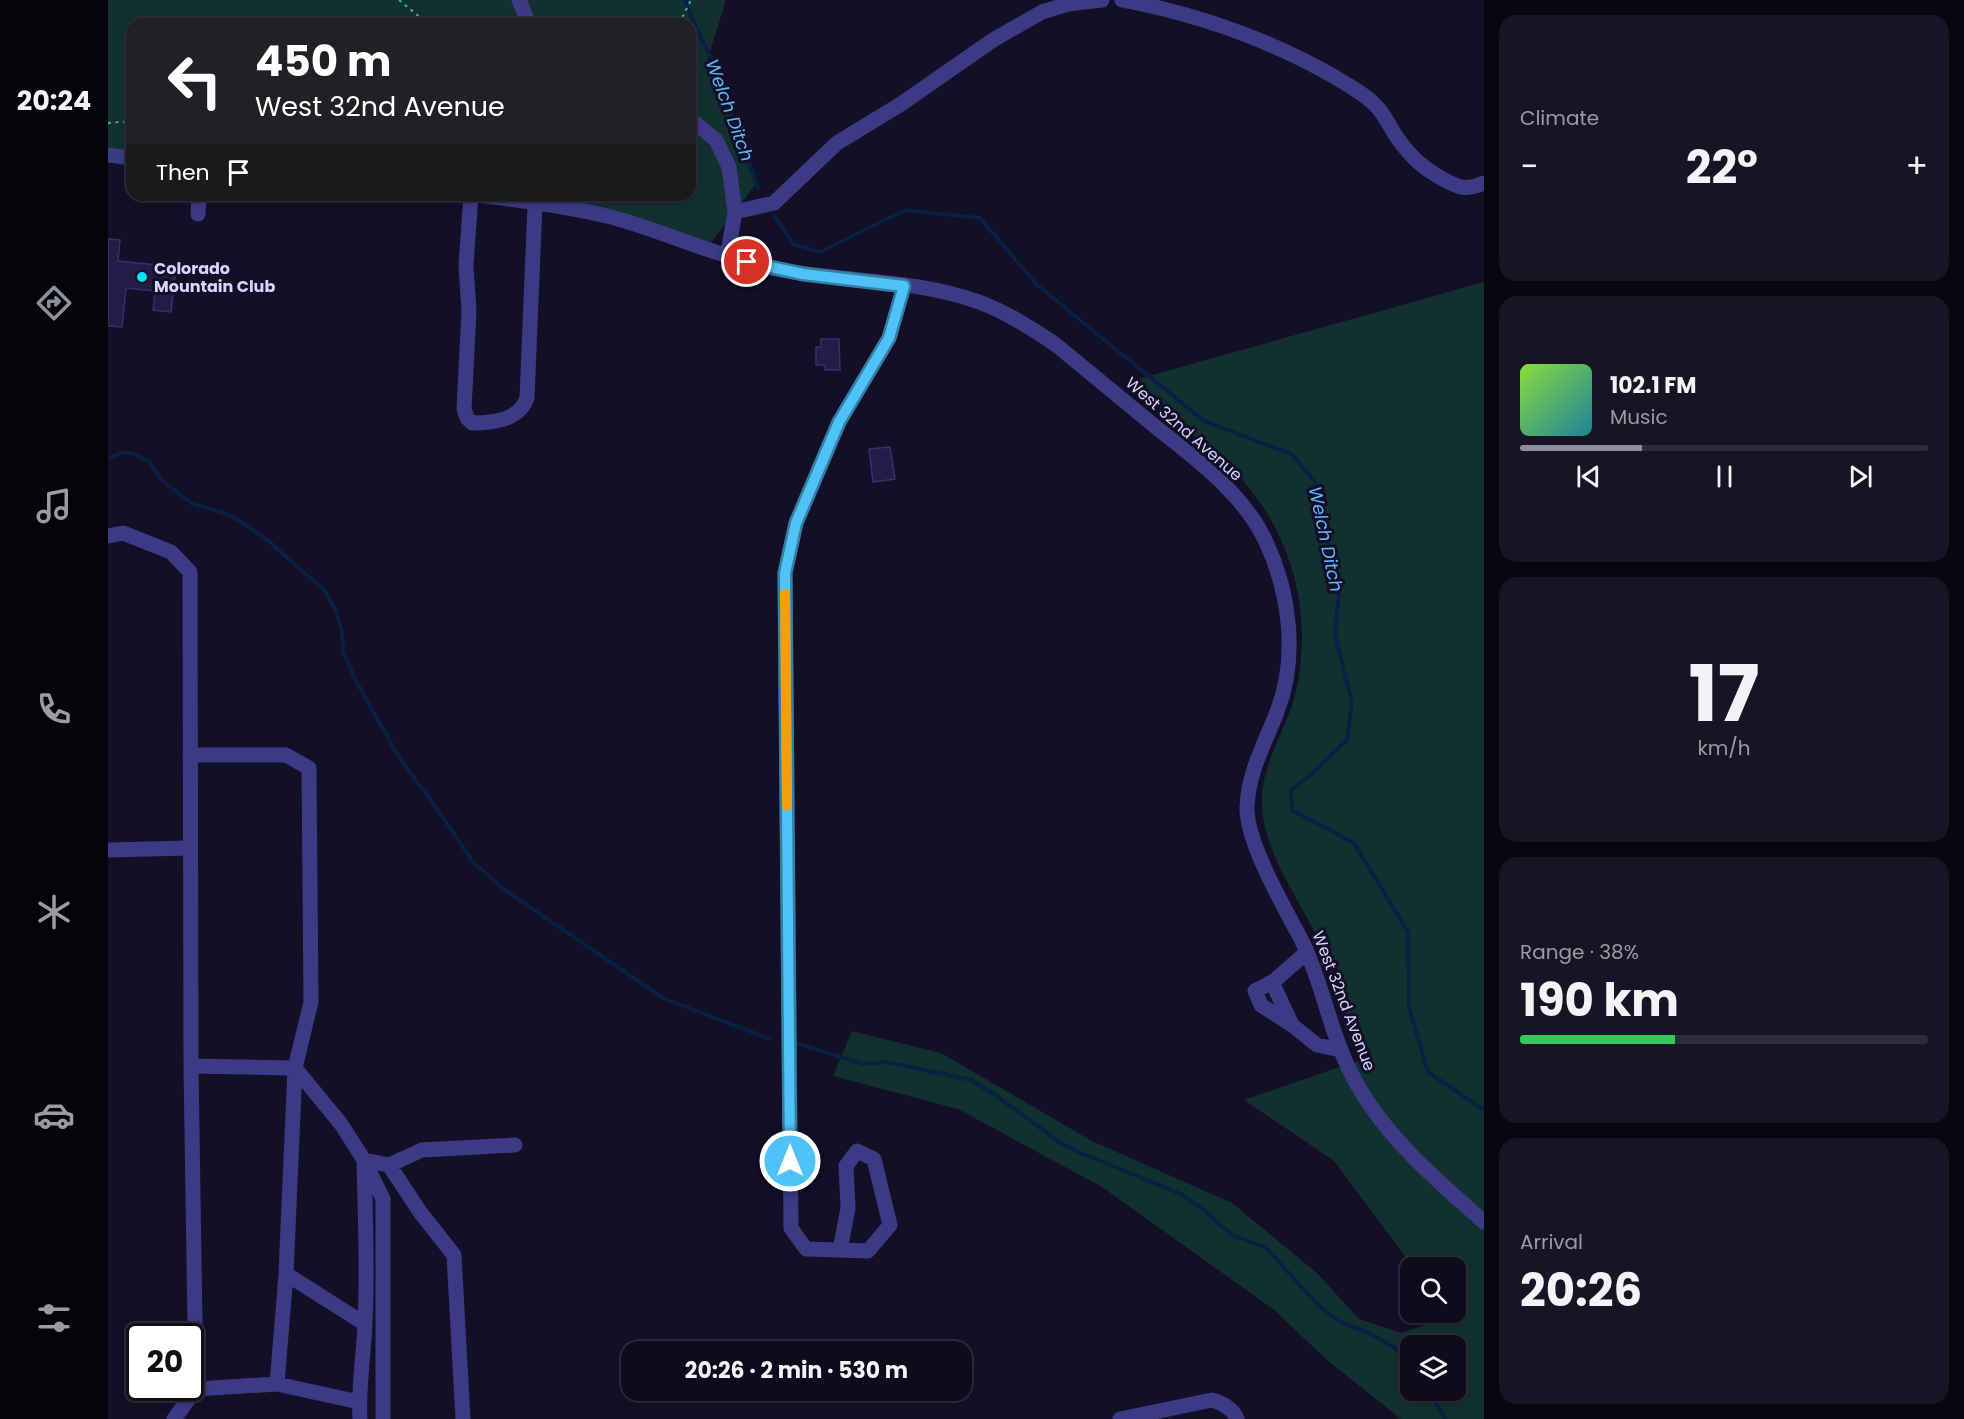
<!DOCTYPE html>
<html lang="en">
<head>
<meta charset="utf-8">
<style>
	:root { --surface:#0e0b1c; --page:#171425; --text:#f1f3f6; --muted:#9b9ba3; --line:#2e2b3b; --accent:#8c9099 }
	body { margin:0; font-family:Poppins,sans-serif; background:var(--page); color:var(--text); height:100vh; display:flex; flex-direction:column; font-size:22px; white-space:nowrap }
	* { box-sizing:border-box; margin:0 }
	p { font-size:20px; color:var(--muted) }
	.icon { flex:none; width:33px; height:33px; fill:none; stroke:currentColor; stroke-width:2; stroke-linecap:round; stroke-linejoin:round }
	.map { position:relative; flex:1; overflow:hidden }
	.side { display:flex; flex-direction:column; gap:15px; padding:15px; background:#08060f; width:480px }
	.side>* { flex:none }
	.hud { position:absolute; left:18px; top:18px; width:570px; height:183px; border-radius:18px; box-shadow:0 3px 9px #0003,0 0 0 2px var(--line); background:#202124; color:#fff; overflow:hidden }
	.tools { position:absolute; left:1292px; top:1257px; display:grid; gap:12px }
	.tools a { display:grid; place-items:center; width:66px; height:66px; border-radius:12px; background:var(--surface); box-shadow:0 3px 9px #0003,0 0 0 2px var(--line); font-size:30px }
	.speed { position:absolute; left:18px; top:1323px; display:flex; gap:12px; font-size:30px; font-weight:700; text-align:center }
	.speed>* { display:grid; place-content:center; width:78px; height:78px; border-radius:50%; background:var(--surface); box-shadow:0 3px 9px #0003,0 0 0 2px var(--line); line-height:1 }
	.speed .limit { border:3px solid #111; border-radius:9px; background:#fff; color:#111 }
	.pin { position:absolute; display:grid; place-items:center; width:51px; height:51px; color:#fff; margin:-26px; border:3px solid #fff; border-radius:50%; box-shadow:0 2px 6px #0007 }
	.me { position:absolute; width:66px; margin:-33px; rotate:0deg; stroke-linejoin:round; filter:drop-shadow(0 0 4px #0008) }
	.turn { display:flex; align-items:center; gap:21px; height:126px; padding:0 30px; font-size:27px }
	.turn .icon { width:78px; height:78px; stroke-width:2.5 }
	.turn b { display:block; font-size:42px; line-height:51px }
	.then { display:flex; align-items:center; height:57px; padding:0 30px; background:#0003; gap:12px; font-size:22px }
	.big { font-size:45px; font-weight:700; line-height:1.1 }
	.side .tile { flex:1; display:flex; flex-direction:column; justify-content:center; gap:9px; min-width:0; padding:0 21px; border-radius:18px; background:var(--page) }
	.side .dial { align-items:center; gap:0 }
	.dial b { font-size:78px; line-height:1 }
	.song { display:flex; align-items:center; gap:18px }
	.cover { width:72px; height:72px; border-radius:9px; background:linear-gradient(135deg,hsl(90 70% 55%),hsl(190 70% 35%)) }
	.played { height:6px; border-radius:3px; background:linear-gradient(90deg,var(--accent) 30%,var(--line) 30%) }
	.keys { display:flex; justify-content:space-around; direction:ltr }
	.heat { display:flex; justify-content:space-between; align-items:center; font-size:33px; direction:ltr }
	.charge { height:9px; border-radius:4px; background:linear-gradient(90deg,#34c759 38%,var(--line) 0) }
	.trip { position:absolute; left:513px; top:1341px; width:351px; height:60px; border-radius:18px; background:var(--surface); box-shadow:0 3px 9px #0003,0 0 0 2px var(--line); font-weight:700; line-height:60px; text-align:center }
	main { display:flex; flex:1; min-height:0 }
	.tab-bar { display:flex; flex-direction:column; width:108px; justify-content:space-around; align-items:center; background:#06040b; color:var(--muted) }
	.tab-bar .icon { width:42px; height:42px }
	.tab-bar .on { color:var(--accent) }
	.tab-bar b { font-size:27px; color:var(--text) }
	.map>svg:first-child { display:block }
	.green { fill:#12302f; fill-rule:evenodd }
	.lines { fill:none; stroke-linecap:round; stroke-linejoin:round }
	.stream { stroke:#0a1f44; stroke-width:4 }
	.building { fill:#241b47; stroke:#3b2d73; stroke-width:1.5 }
	.path { stroke:#2fb8b0; stroke-width:2; stroke-dasharray:3 4.5; stroke-linecap:butt }
	.minor { stroke:#3d3a85; stroke-width:15 }
	.route-casing { stroke:#337fa1; stroke-width:15 }
	.route { stroke:#4fc3f7; stroke-width:10 }
	.slow { stroke:#f59e0b; stroke-width:10 }
	.poi-dot { fill:#00e5ff; stroke:#130f26; stroke-width:2 }
	.labels { text-anchor:middle; dominant-baseline:central; stroke-width:6; stroke-linejoin:round; paint-order:stroke }
	.poi-label { font-size:16px; font-weight:bold; fill:#d9d4ff; stroke:#130f26; text-anchor:start }
	.street-label { font-size:16px; fill:#d9d4ff; stroke:#130f26 }
	.water-label { font-size:18px; font-style:italic; fill:#62b6ff; stroke:#130f26 }
</style>
</head>
<body>
<main>
<nav class="tab-bar">
<b>20:24</b>
<svg class="icon on" aria-label="directions" viewBox="0 0 24 24"><path d="M12 3l9 9-9 9-9-9zM9 14v-3h6M13 9l2 2-2 2"/></svg>
<svg class="icon" aria-label="music" viewBox="0 0 24 24"><path d="M9 18V5l10-2v13"/><circle cx="6" cy="18" r="3"/><circle cx="16" cy="16" r="3"/></svg>
<svg class="icon" aria-label="phone" viewBox="0 0 24 24"><path d="M5 4h4l2 5-3 2q2 4 5 5l2-3 5 2v4C11 20 4 13 5 4z"/></svg>
<svg class="icon" aria-label="climate" viewBox="0 0 24 24"><path d="M12 3v18M4 7l16 10M4 17L20 7"/></svg>
<svg class="icon" aria-label="car" viewBox="0 0 24 24"><path d="M5 17H2v-5l4-1 3-4h7l3 4 3 1v5h-3M9 17h6M6 11h13"/><circle cx="7" cy="17" r="2"/><circle cx="17" cy="17" r="2"/></svg>
<svg class="icon" aria-label="filters" viewBox="0 0 24 24"><path d="M4 7h16M4 17h16"/><circle cx="9" cy="7" r="2"/><circle cx="15" cy="17" r="2"/></svg>
</nav>
<div class="map">
<svg width="1376" height="1419" viewBox="0 0 1376 1419">
	<rect width="100%" height="100%" fill="#130f26"/>
	<path class="green" d="M0,0H618L599,61L629,124L649,183L598,249L536,230L374,195H582V24H24V151L0,149Z
		M1376,282V1419H1293L1219,1360L1165,1309L994,1187L850,1109L725,1076L744,1031L833,1053L984,1141L1124,1203L1209,1273L1251,1319L1293,1333L1341,1317L1338,1313L1347,1312V1268L1305,1267L1226,1161L1136,1100L1255,1059C1238,1022 1228,982 1212,944C1193,901 1156,854 1154,807C1151,765 1179,731 1188,691C1206,611 1183,528 1124,469C1092,438 1054,411 1019,382ZM1302,1346H1347V1390H1302Z"/>
	<g class="lines">
		<path class="stream" d="M577,0L587,26L609,70L650,188
			M667,216L685,244L712,252L797,210L872,218L929,285L1096,421L1183,454L1207,481L1231,594L1227,634L1244,703L1239,740L1205,773L1183,790L1184,810L1246,843L1300,932L1301,1008L1320,1072L1376,1110
			M0,458L16,452L26,454L41,462L55,481L83,503L119,514L139,526L162,542L189,567L216,589L227,609L234,631L235,651L247,679L292,759L330,810L365,862L398,891L557,999L662,1039
			M688,1043L755,1064L779,1062L863,1080L889,1096L951,1142L973,1153L1073,1194L1097,1211L1124,1235L1158,1248L1211,1306L1234,1323L1257,1331L1284,1346L1302,1361
			M1320,1390L1337,1419"/>
	</g>
	<path class="building" d="M0,239L12,240L10,261L68,267L63,312L45,310L47,291L18,288L14,327L0,326Z
		M713,339H731L732,370H717V365H708V347H713Z
		M782,447L787,479L765,482L761,449Z"/>
	<g class="lines">
		<path class="path" d="M291,0L320,24
			M571,24L583,0
			M0,123L24,121"/>
		<path class="minor" d="M411,0L421,24
			M1014,0C1088,14 1160,39 1225,76C1240,85 1259,95 1270,108C1278,117 1283,129 1290,139C1303,157 1314,167 1333,178C1351,188 1357,191 1376,183
			M582,121L586,122L608,140L621,167L627,212L619,258
			M0,155L24,158
			M363,195L358,266L361,311L356,409L359,418L364,423C386,423 411,420 419,398L427,204
			M368,195C413,200 459,206 503,217C555,231 603,254 655,266C726,283 802,277 871,302C898,312 923,328 947,344C981,372 1015,400 1049,428C1089,460 1136,494 1158,542C1182,594 1190,658 1169,712C1157,743 1140,773 1139,807C1138,843 1178,910 1195,943C1215,985 1222,1032 1243,1073C1273,1133 1326,1178 1376,1222
			M627,212L666,203L729,143L793,104L885,40L934,12L960,4L994,0
			M90,214L91,195
			M0,536L15,533L63,552L82,572L83,1066L88,1389L66,1419
			M82,755H178L201,768L203,1002L187,1068L233,1124L256,1160L275,1199V1419
			M0,850L82,848
			M1199,952L1166,981L1147,991L1153,1005L1184,1025L1209,1045L1233,1050
			M1164,982L1184,1025
			M83,1066L187,1068L178,1274L257,1324
			M281,1165L314,1150L407,1145
			M732,1250L740,1208L738,1166L749,1151L766,1159L782,1225L760,1251L698,1249L683,1228L677,573L688,523L731,422L781,338L796,286
			M169,1384L178,1274
			M88,1389L169,1384L251,1402
			M252,1419C250,1387 256,1354 257,1322C260,1268 257,1214 256,1160L281,1165L312,1212L346,1255L355,1419
			M1012,1419L1104,1400C1114,1403 1125,1408 1129,1419"/>
	</g>
	<g class="lines">
		<defs>
			<path id="route" d="M639,262L695,274L796,286L781,338L731,422L688,523L677,573L682,1161"/>
		</defs>
		<use href="#route" class="route-casing"/>
		<use href="#route" class="route"/>
		<path class="slow" d="M677,594L679,806"/>
	</g>
	<circle class="poi-dot" cx="34" cy="277" r="6"/>
	<g class="labels">
		<g class="poi-label">
			<text x="46" y="268">Colorado<tspan x="46" dy="18">Mountain Club</tspan></text>
		</g>
		<g class="street-label">
			<text transform="translate(1076 429) rotate(41)">West 32nd Avenue</text>
			<text transform="translate(1236 1001) rotate(69)">West 32nd Avenue</text>
		</g>
		<g class="water-label">
			<text transform="translate(622 110) rotate(70)">Welch Ditch</text>
			<text transform="translate(1218 539) rotate(78)">Welch Ditch</text>
		</g>
	</g>
</svg>
<div class="tools">
<a><svg class="icon" aria-label="search" viewBox="0 0 24 24"><circle cx="10" cy="10" r="6"/><path d="M15 15l6 6"/></svg></a>
<a><svg class="icon" aria-label="layers" viewBox="0 0 24 24"><path d="M12 4l9 5-9 5-9-5zM3 14l9 5 9-5"/></svg></a>
</div>
<div class="speed"><div class="limit">20</div></div>
<div class="pin" style="left:639px;top:262px;background:#d93025"><svg class="icon" aria-label="arrive" viewBox="0 0 24 24"><path d="M6 21V4h12l-3 4 3 4H6"/></svg></div>
<svg class="me" style="left:682px;top:1161px" viewBox="-20 -20 40 40"><circle r="17" fill="#4fc3f7" stroke="#fff" stroke-width="3"/><path d="M0-11L8 9 0 5-8 9z" fill="#fff"/></svg>
<div class="trip">20:26 · 2 min · 530 m</div>
<div class="hud">
<div class="turn"><svg class="icon" aria-label="left" viewBox="0 0 24 24"><path d="M17 20v-9H6M10 6l-5 5 5 5"/></svg><div><b>450 m</b>West 32nd Avenue</div></div>
<div class="then">Then<svg class="icon" aria-label="arrive" viewBox="0 0 24 24"><path d="M6 21V4h12l-3 4 3 4H6"/></svg></div>
</div>
</div>
<section class="side">
<div class="tile"><p>Climate</p>
<div class="heat"><a>−</a><b class="big">22°</b><a>+</a></div>
</div>
<div class="tile">
<div class="song"><i class="cover"></i><div><b>102.1 FM</b><p>Music</p></div></div>
<div class="played"></div>
<div class="keys"><svg class="icon" aria-label="previous" viewBox="0 0 24 24"><path d="M18 5L8 12l10 7zM5 5v14"/></svg><svg class="icon" aria-label="pause" viewBox="0 0 24 24"><path d="M8 5v14M16 5v14"/></svg><svg class="icon" aria-label="next" viewBox="0 0 24 24"><path d="M6 5l10 7-10 7zM19 5v14"/></svg></div>
</div>
<div class="tile dial"><b>17</b><p>km/h</p></div>
<div class="tile"><p>Range · 38%</p><b class="big">190 km</b><div class="charge"></div></div>
<div class="tile"><p>Arrival</p><b class="big">20:26</b></div>
</section>
</main>
</body>
</html>
